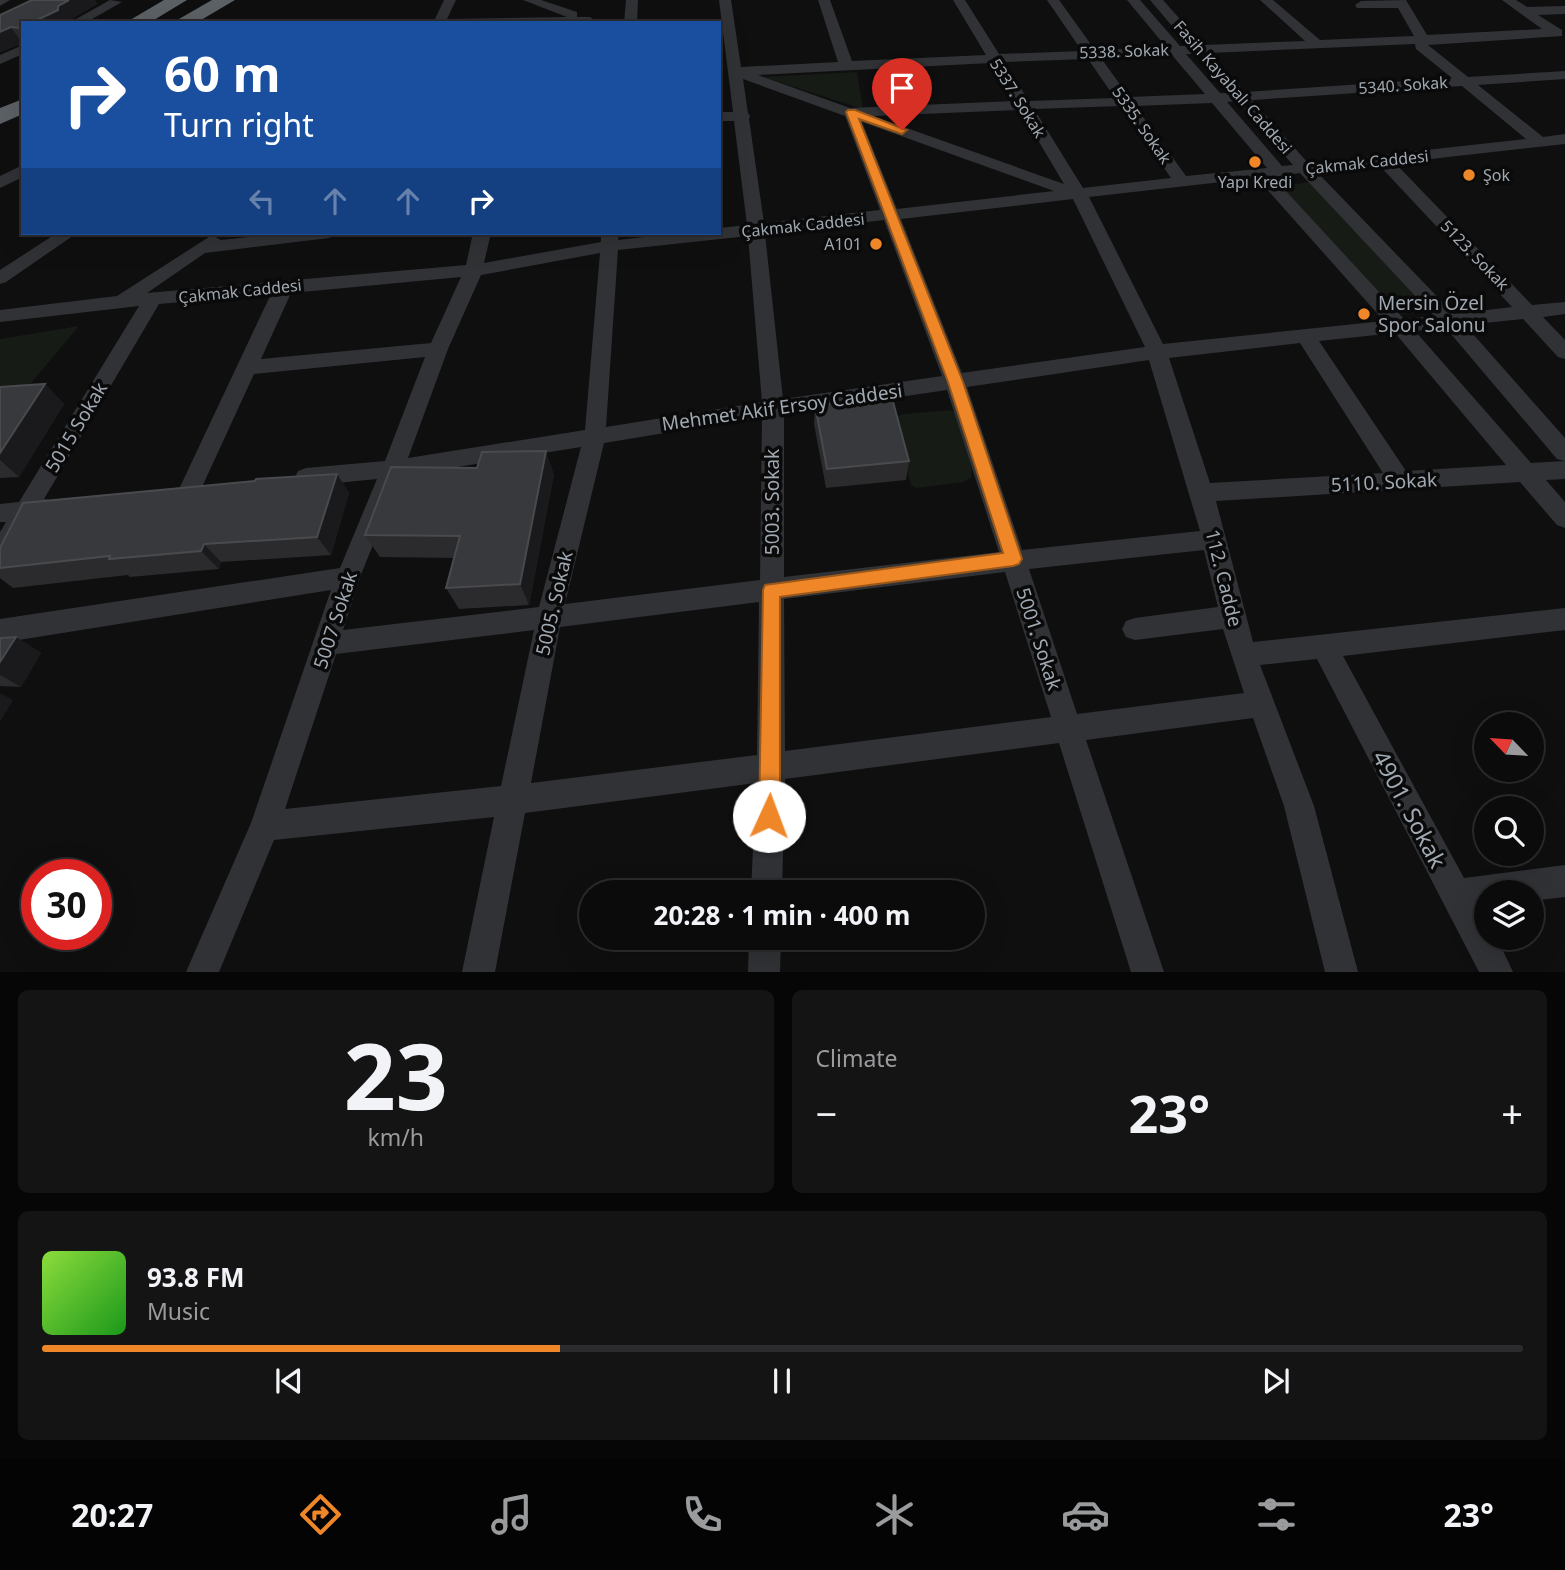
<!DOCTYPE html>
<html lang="en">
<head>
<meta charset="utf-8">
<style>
	:root { --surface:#0b0b0c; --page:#141415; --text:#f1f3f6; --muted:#9a9b9d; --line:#2b2b2d; --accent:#ef8729 }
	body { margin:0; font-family:"Noto Sans",sans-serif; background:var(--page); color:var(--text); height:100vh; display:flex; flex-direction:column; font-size:26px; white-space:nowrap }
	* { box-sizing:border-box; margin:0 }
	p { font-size:23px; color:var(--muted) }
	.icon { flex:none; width:38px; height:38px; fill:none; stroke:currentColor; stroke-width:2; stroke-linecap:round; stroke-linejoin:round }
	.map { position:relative; height:972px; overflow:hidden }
	.drawer { display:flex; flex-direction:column; gap:18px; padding:18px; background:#060607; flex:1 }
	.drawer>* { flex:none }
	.hud { position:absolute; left:21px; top:21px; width:700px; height:214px; border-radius:0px; box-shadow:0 7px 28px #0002,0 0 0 2px var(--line); background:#1a4fa0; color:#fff; overflow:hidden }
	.needle { width:46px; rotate:295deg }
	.tools { position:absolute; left:1474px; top:712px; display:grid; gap:14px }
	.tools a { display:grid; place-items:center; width:70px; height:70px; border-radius:50%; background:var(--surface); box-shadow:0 7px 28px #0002,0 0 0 2px var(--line); font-size:35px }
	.speed { position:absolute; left:21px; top:859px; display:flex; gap:14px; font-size:35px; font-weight:700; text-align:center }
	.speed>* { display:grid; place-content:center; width:91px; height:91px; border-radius:50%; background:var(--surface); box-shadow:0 7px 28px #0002,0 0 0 2px var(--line); line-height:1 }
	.speed .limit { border:10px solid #d22; background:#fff; color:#111 }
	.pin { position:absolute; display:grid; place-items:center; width:60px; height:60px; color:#fff; margin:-72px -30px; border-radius:50% 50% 50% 0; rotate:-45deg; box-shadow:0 0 7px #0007 }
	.pin .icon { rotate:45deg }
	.me { position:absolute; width:77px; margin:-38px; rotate:2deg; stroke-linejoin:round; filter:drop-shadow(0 0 5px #0008) }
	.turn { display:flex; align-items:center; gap:24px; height:147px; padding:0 28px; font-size:32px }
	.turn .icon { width:91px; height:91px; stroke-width:2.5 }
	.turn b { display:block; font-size:49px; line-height:60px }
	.lanes { display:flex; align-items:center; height:66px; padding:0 28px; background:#0003; justify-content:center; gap:35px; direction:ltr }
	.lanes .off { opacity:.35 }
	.big { font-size:52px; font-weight:700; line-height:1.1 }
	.drawer .card { flex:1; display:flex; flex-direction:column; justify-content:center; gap:10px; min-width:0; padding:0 24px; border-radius:10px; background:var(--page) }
	.drawer .dial { align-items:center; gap:0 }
	.dial b { font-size:91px; line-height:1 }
	.song { display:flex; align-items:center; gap:21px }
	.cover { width:84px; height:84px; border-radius:10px; background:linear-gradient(135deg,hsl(90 70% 55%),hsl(120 70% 35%)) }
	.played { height:7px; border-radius:4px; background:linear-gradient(90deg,var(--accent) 35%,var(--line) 35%) }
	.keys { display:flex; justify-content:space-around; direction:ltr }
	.heat { display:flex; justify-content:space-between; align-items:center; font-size:38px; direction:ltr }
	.drawer .tiles { flex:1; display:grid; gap:18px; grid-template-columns:1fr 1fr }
	.card:last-child { grid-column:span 2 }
	.trip { position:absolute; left:579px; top:880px; width:406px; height:70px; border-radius:35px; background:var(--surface); box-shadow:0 7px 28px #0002,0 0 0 2px var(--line); font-weight:700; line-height:70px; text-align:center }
	.tab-bar { display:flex; height:112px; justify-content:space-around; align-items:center; background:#040405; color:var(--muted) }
	.tab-bar .icon { width:49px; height:49px }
	.tab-bar .current { color:var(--accent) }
	.tab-bar b { font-size:32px; color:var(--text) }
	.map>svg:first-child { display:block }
	.green { fill:#161b16 }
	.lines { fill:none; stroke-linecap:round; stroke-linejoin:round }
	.minor { fill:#303235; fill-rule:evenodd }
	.highway { fill:#5c6166; fill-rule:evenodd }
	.wall { fill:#2b2b2e }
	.shaded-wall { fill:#1a1a1c }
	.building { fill:#37393c; stroke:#484a4e; stroke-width:2 }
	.route { fill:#ef8729; stroke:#9b581b; stroke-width:2 }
	.poi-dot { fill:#ef8729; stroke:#0a0a0b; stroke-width:2.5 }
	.labels { text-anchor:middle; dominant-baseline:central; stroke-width:7; stroke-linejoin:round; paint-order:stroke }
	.far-street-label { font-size:16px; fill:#a0a9b1; stroke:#0a0a0b }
	.far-poi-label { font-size:16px; fill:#a0a9b1; stroke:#0a0a0b; text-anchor:start }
	.poi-label { font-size:19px; fill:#a0a9b1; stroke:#0a0a0b; text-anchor:start }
	.street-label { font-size:19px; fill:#a0a9b1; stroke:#0a0a0b }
	.near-street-label { font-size:23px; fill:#a0a9b1; stroke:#0a0a0b }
</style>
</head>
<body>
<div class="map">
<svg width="1565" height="972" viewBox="0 0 1565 972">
	<rect width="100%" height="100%" fill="#0f0f10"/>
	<path class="green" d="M857,72L863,109L763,77Z
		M1312,182L1433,311L1397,315L1278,186Z
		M79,326L0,420V339Z
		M952,410L958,414L972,463L971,478L963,482L916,488L911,485L894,418L903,414Z"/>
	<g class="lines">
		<path class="minor" d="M0,0H10L0,6Z
			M110,0L122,2L85,23H69Z
			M444,0H456L447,19L567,17L523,0H541L577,12V17H590L596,21L433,23Z
			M626,0H638L637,23H624Z
			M719,0H731L741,67L838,62L818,0H830L852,61L986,55L953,0H965L999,54L1082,51L1047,0H1059L1095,50L1166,47L1127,0H1140L1180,46H1189L1150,0H1163L1203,45L1305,41L1260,0H1273L1320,40L1414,36L1398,8H1357L1355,5L1361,1L1406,0L1427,35L1542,29L1502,0H1516L1527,7L1565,6V14L1538,15L1562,30V36L1428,45L1468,77L1565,71V79L1478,85L1543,137L1565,134V144L1395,163L1532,305L1565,302V314L1543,317L1565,340V359L1558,357L1523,319L1465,325L1565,438V479L1546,480L1565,502V528L1557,525L1520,482L1216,501L1253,642L1565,608V630L1343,656L1464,878L1565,865V897L1531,901V892H1486V907H1480L1486,918V938H1497L1513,972H1479L1317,659L1260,665L1314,806L1358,972H1325L1284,806L1253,718L1086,740L1164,972H1131L1059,743L785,779L782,892H751L756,783L525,813L495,972H462L494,817L274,840L219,972H186L251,823L331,590L0,643V619L340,568L377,479L306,486L298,483L295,477L298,471L306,468L385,461L425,357L254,374L202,487L199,493L191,496L183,493L180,487L271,294L159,304L44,499L57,501L61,508L57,515L33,519L9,560L0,563V532L6,522H0V504L19,502L139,306L0,322V310L117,296L212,235L221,240L286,233H338L329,238L205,253L147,293L466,265L473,233H491L484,263L601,242V233H619L618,240L679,233H719V228L747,225L734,121H719V112H733ZM1415,44L1416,49L1452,78L1245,92L1210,53ZM1186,54H1196L1230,93H1220ZM1172,55L1205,94L1129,97L1101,58ZM1088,59L1115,98L1029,101L1004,62ZM991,63L1014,101L850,108L758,75ZM743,79L845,116L880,210L764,223L749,119L750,116L748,113ZM1462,86L1526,139L1308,163L1252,100ZM1237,101L1293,165L1282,166L1227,102ZM1212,103L1267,168L1186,176L1135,106ZM1121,106L1171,178L1083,188L1034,109ZM1020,110L1064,184L873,116ZM862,122L1054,191L897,209ZM1379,165L1512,307L1454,314L1317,172ZM1300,173L1434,316L1404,319L1273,177ZM1257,178L1384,321L1163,344L1089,197ZM1073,199L1145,347L962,373L901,219ZM884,220L942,376L783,399L765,234ZM748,236L762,402L606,427L618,250ZM600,253L585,430L408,458L448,349L481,275ZM461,277L431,343L261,359L291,293ZM1445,327L1557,459L1565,461L1531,463L1415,331ZM1395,333L1506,465L1406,471L1319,341ZM1300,343L1383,473L1210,483L1169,358ZM1149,360L1200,531L1022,550L967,387ZM947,390L999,552L784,577V414ZM762,417L760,580L565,604L604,443ZM581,447L539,607L343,630L360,577L401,476ZM1204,550L1218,607L1135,618L1126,621L1122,629L1126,637L1135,640L1223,629L1244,693L1077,714L1029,569ZM1005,572L1051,717L785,751L784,599ZM759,602L757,755L531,783L560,627ZM534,630L501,786L285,809L336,654Z
			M23,45V54L0,64V55Z
			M23,165V177L0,188V176Z
			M57,233H77L6,282L0,284V270Z
			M749,938H781L780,972H748Z"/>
		<path class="highway" d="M164,0H187L149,23H125Z
			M212,0H235L196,23H172Z
			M23,99V114L0,124V108Z"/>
	</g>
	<path class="wall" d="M32,0H95L97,4L68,21L23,23V43L0,52V15Z
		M45,384L64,404L19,477L0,478V387Z
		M815,405L909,461L906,480L826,488L814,424Z
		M337,474L349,493L331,555L221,562L219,569L130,577L128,575L13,588L0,578V548Z
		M554,474L529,605L459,609L446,588L454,558L380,557L365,535Z
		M16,637L41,653L21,687L0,686V638Z"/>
	<path class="shaded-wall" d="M69,0H95L97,4L68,21V23H31Z
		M11,27L22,43L0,52V32Z
		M45,384L64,404L19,477L0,460V453Z
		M546,451L554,474L529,605L520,584Z
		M337,474L349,493L331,555L317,537Z
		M204,544L221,562L219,569L201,551Z
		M16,637L41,653L21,687L0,675V662Z
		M0,693L13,700L0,722Z"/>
	<path class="building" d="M32,0H69L58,6V10L31,23H23V27L21,28L11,27L0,32V15Z
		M45,384L0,453V387Z
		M892,398L909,461L827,469L815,405Z
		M546,451L520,584L446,588L460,536L365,535L391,467L477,468L482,452Z
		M337,474L317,537L204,544L201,551L109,559L110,556L0,568V548L23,503L255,481L256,479Z
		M16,637L0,662V638Z"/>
	<path class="route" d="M848,110H855L907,130L902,134L859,119L963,382L1022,559L1019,564L1013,566L780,597V816L777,824L769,827L762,824L759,816L763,590L765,585L1003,553L948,382L846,112Z"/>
	<g class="poi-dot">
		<circle cx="1255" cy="162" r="7"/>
		<circle cx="1469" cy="175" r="7"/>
		<circle cx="876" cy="244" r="7"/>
		<circle cx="1364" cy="314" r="7"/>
	</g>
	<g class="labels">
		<g class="far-street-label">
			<text transform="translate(1124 51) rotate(-2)">5338. Sokak</text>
			<text transform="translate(1403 85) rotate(-4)">5340. Sokak</text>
			<text transform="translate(1233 87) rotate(49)">Fasih Kayabalı Caddesi</text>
			<text transform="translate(1018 98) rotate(58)">5337. Sokak</text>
			<text transform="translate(1142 125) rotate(55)">5335. Sokak</text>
			<text transform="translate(1367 162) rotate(-6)">Çakmak Caddesi</text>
			<text transform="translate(803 225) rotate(-6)">Çakmak Caddesi</text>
			<text transform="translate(1475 255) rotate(46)">5123. Sokak</text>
			<text transform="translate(240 291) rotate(-6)">Çakmak Caddesi</text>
		</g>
		<g class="far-poi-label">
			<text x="1483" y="175">Şok</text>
			<text x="1255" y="182" text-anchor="middle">Yapı Kredi</text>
			<text x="862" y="244" text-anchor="end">A101</text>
		</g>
		<g class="poi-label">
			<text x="1378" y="303">Mersin Özel<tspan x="1378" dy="22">Spor Salonu</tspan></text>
		</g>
		<g class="street-label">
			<text transform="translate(782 407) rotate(-8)">Mehmet Akif Ersoy Caddesi</text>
			<text transform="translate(76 427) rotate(-59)">5015 Sokak</text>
			<text transform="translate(1384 482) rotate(-3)">5110. Sokak</text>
			<text transform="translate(772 502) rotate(-90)">5003. Sokak</text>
			<text transform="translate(1224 578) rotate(76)">112. Cadde</text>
			<text transform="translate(554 603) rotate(-77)">5005. Sokak</text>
			<text transform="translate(335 620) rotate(-72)">5007 Sokak</text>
			<text transform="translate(1039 639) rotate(72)">5001. Sokak</text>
		</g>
		<g class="near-street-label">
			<text transform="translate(1410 809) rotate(62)">4901. Sokak</text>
		</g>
	</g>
</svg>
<div class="tools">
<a><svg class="needle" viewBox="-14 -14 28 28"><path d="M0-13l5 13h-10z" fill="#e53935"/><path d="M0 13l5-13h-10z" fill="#9a9b9d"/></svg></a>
<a><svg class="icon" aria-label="search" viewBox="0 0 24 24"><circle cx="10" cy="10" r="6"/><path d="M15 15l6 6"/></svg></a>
<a><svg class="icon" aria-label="layers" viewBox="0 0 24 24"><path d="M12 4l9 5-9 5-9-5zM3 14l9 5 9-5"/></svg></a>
</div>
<div class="speed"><div class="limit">30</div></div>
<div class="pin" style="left:902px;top:130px;background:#d93025"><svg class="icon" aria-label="arrive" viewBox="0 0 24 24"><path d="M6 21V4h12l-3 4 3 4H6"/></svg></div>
<svg class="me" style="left:769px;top:816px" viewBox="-20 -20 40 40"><circle r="19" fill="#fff"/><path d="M0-13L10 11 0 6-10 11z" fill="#ef8729"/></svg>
<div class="trip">20:28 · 1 min · 400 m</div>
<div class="hud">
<div class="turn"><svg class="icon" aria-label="right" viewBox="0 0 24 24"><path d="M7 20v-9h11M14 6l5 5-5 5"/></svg><div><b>60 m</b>Turn right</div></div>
<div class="lanes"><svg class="icon off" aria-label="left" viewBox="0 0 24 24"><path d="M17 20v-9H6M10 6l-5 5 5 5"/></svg><svg class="icon off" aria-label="ahead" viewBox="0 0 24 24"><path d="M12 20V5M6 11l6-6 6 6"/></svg><svg class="icon off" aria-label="ahead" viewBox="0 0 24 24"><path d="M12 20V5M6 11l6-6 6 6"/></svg><svg class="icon" aria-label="right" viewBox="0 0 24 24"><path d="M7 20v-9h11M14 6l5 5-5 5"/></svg></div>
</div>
</div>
<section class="drawer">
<div class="tiles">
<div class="card dial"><b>23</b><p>km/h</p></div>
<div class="card"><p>Climate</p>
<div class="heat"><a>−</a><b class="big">23°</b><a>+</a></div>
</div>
<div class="card">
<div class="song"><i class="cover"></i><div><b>93.8 FM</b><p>Music</p></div></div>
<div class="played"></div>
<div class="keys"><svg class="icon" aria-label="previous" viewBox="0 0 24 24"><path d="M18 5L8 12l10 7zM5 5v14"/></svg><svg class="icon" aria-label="pause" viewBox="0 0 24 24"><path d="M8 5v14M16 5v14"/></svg><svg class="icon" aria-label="next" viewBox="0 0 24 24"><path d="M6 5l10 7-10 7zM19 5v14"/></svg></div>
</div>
</div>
</section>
<nav class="tab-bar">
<b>20:27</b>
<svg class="icon current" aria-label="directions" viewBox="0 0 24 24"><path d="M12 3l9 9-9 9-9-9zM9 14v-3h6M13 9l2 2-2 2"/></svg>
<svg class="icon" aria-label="music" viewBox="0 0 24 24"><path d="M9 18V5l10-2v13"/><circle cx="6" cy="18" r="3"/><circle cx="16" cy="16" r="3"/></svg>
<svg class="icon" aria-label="phone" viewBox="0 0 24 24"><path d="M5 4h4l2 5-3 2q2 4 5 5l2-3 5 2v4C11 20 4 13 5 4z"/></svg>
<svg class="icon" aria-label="climate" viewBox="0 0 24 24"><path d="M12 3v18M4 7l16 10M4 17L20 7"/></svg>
<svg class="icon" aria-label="car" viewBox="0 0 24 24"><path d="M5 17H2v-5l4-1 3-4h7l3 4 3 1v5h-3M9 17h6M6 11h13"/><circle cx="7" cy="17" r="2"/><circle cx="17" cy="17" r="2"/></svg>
<svg class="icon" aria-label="filters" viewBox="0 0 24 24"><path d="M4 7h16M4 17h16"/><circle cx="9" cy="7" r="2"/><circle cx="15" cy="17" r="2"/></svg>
<b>23°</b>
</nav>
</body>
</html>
